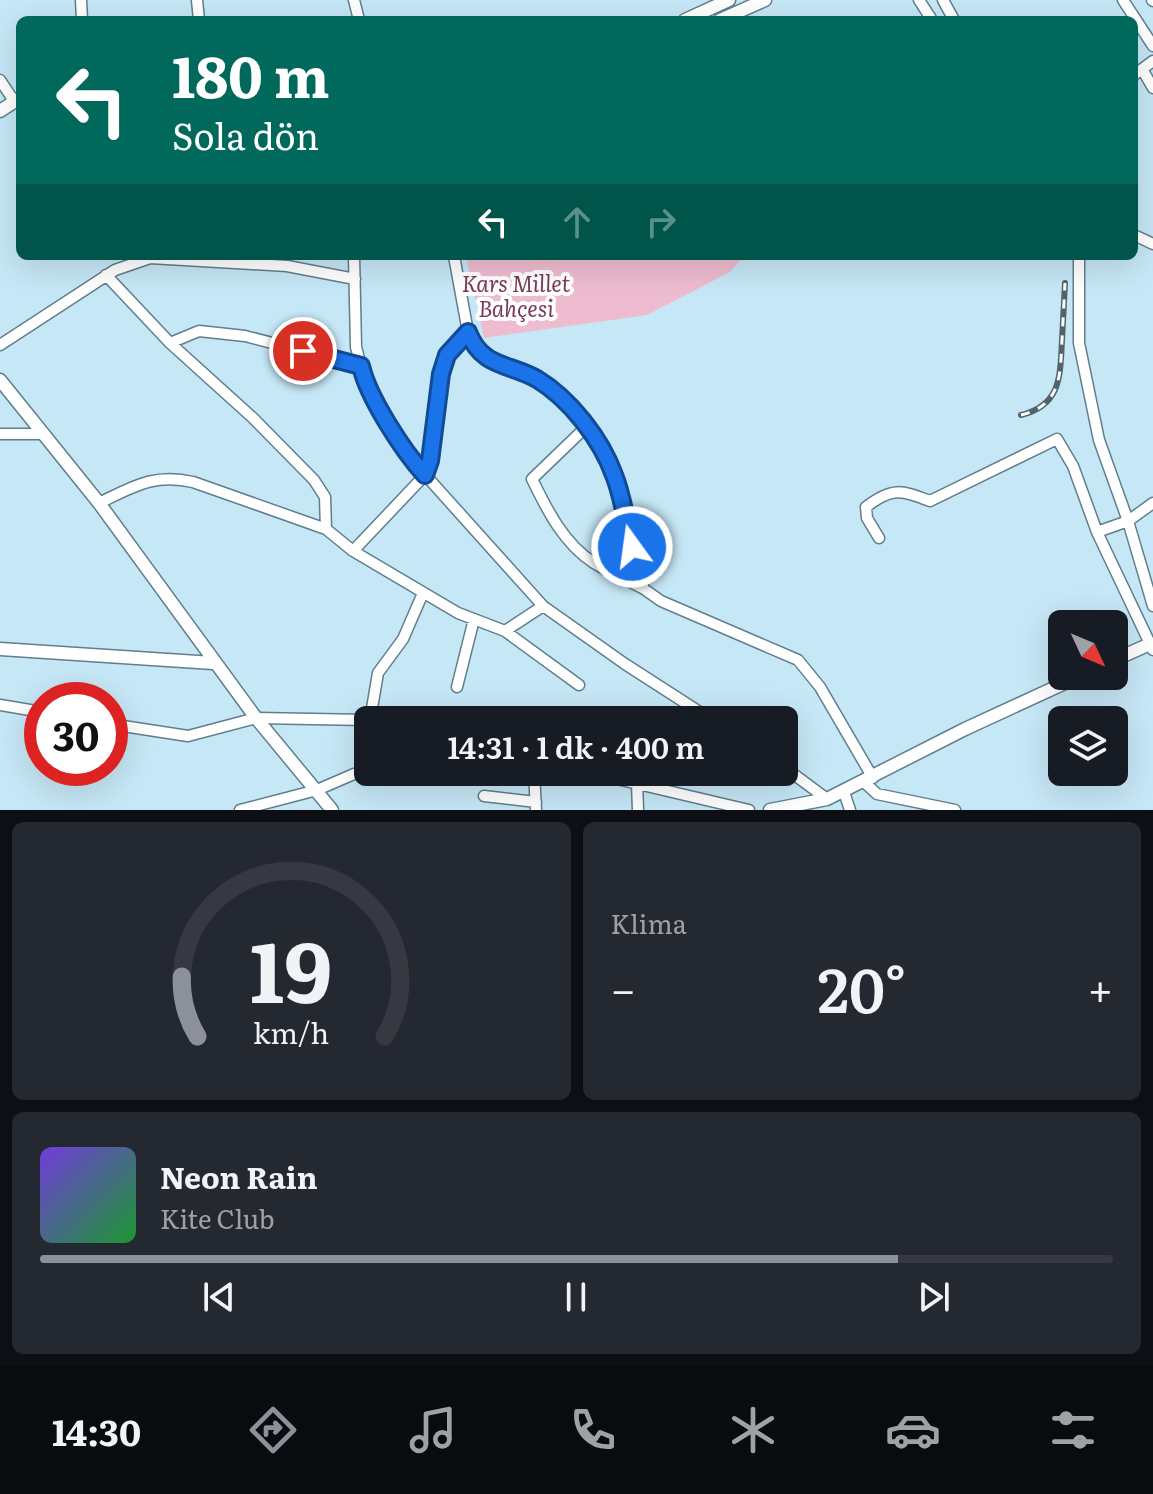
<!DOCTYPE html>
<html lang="tr">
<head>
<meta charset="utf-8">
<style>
	:root { --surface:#171b24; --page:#242831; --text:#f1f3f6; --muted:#9ea1a6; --line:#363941; --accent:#8c9099 }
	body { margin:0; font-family:Literata,serif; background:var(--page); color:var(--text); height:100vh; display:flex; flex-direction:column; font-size:30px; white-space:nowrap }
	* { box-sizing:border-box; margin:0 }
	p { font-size:26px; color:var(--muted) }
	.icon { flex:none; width:44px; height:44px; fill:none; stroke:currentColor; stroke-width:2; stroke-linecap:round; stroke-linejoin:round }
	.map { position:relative; height:810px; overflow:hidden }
	.panel { display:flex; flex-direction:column; gap:12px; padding:12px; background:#0d0f14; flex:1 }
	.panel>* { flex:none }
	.top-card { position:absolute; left:16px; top:16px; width:1122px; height:244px; border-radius:12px; box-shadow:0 8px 32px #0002; background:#00695c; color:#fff; overflow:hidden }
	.needle { width:52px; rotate:134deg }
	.buttons { position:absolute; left:1048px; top:610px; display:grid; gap:16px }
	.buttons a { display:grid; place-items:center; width:80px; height:80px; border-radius:12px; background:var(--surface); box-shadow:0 8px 32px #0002; font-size:40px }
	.speed { position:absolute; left:24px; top:682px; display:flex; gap:16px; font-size:40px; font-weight:700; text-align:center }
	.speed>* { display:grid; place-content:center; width:104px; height:104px; border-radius:50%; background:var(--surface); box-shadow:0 8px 32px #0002; line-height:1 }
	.speed .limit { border:12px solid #d22; background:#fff; color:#111 }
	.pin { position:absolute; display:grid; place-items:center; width:68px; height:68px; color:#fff; margin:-34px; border:4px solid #fff; border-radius:50%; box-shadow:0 2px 8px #0007 }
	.me { position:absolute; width:88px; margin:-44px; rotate:346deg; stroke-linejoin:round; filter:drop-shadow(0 0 6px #0008) }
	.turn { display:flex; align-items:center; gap:28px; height:168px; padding:0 24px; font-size:36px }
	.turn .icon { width:104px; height:104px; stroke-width:2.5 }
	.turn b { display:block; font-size:56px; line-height:68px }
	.lanes { display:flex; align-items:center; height:76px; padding:0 24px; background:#0003; justify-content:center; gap:40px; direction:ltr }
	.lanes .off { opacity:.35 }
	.big { font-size:60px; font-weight:600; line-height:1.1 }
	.panel .tile { flex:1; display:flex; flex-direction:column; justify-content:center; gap:12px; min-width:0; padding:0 28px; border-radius:12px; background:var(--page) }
	.panel .dial { align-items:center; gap:0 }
	.dial svg { height:208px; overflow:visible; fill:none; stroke:var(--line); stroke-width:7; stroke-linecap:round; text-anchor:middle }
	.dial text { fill:var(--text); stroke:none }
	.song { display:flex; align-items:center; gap:24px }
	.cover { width:96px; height:96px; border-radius:12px; background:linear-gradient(135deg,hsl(260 70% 55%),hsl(130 70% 35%)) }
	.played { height:8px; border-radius:4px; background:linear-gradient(90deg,var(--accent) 80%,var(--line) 80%) }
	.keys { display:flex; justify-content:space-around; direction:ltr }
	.heat { display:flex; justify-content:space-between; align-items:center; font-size:44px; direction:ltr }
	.panel .tiles { flex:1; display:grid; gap:12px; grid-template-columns:1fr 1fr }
	.tile:last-child { grid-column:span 2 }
	.trip { position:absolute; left:354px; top:706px; width:444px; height:80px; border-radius:12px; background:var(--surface); box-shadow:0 8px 32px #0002; font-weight:600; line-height:80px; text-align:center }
	.tabs { display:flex; height:128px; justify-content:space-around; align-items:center; background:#090b0e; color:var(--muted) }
	.tabs .icon { width:56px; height:56px }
	.tabs .selected { color:var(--accent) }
	.tabs b { font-size:36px; color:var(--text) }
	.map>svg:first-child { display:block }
	.green { fill:#edbccf }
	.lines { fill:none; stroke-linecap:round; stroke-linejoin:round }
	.minor-casing { stroke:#607e8c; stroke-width:13 }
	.tertiary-casing { stroke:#607e8c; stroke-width:15 }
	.minor { stroke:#fff; stroke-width:10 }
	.tertiary { stroke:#fff; stroke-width:12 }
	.rail-casing { stroke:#51646c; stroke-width:6 }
	.rail { stroke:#fff; stroke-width:3; stroke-dasharray:9; stroke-linecap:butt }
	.route-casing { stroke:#114b97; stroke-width:20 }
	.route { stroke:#1a73e8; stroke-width:14 }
	.labels { text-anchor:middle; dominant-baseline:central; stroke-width:8; stroke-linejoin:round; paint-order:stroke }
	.park-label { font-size:22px; font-style:italic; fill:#7b3b58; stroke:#fff }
</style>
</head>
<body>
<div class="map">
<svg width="1153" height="810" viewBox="0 0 1153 810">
	<rect width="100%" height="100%" fill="#c6e7f6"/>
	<path class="green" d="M466,256H744L730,272L647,315L484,338Z"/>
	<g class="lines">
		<defs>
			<path id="minor" d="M81,0L82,20
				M197,0L199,20
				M354,0L359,20
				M919,0L932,20
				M943,0L954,20
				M1123,0L1153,46
				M1152,0L1153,1
				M1142,69L1153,88
				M1134,75L1153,61
				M0,80L14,101
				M1134,235L1153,244
				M354,256L356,347L365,382L420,469L543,606L625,664L712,720
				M454,256L468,332L473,345L494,363L537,379L568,404L598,441L614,474L644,589L661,601L798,660L820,687L873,778
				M1079,256V343L1099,440L1128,521L1153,606
				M106,275L170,343L253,418L314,480L325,497L326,529
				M170,343L199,331L245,336L361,366
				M0,345L115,270L150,258L287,266L355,279
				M586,427L532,479C547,510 564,544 594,563C610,573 628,580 644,589
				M0,434H43
				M99,503C133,487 153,473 193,482L326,529L353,551L458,613L505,631L579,685
				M1097,532L1128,521L1153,503
				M879,538L867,518L866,507C892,487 901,490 930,501L1057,439L1073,466L1097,532L1153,650
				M353,551L425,475L430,461L441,374L447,355L468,332
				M505,631L543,606
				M457,687L474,619
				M0,705L42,712
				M370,720L378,673L403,639L423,593
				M110,724L188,736L256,718L368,720
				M784,767L827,799
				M400,772L426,776L431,772
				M534,772L536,810
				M587,772L749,810
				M864,782L877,794L955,810
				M637,783L638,810
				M844,792L850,810
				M484,796L536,802
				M240,810L317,790L354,774L368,772"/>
			<path id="tertiary" d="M685,20L729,0
				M720,20L765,0
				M0,111L20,98
				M0,380L99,503L256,718L332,810
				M0,649L213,663
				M1114,660L1150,644
				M770,810L827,799L965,729L1080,676"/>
		</defs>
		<use href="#minor" class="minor-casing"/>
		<use href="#tertiary" class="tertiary-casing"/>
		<use href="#minor" class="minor"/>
		<use href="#tertiary" class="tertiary"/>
		<defs>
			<path id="rail" d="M1021,415C1062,405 1060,375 1062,340C1063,321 1064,302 1065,283"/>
		</defs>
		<use href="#rail" class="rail-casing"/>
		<use href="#rail" class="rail"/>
	</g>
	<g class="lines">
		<defs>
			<path id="route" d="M303,351L361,366C368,397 403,451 425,475L430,461L441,374L447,355L468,332C482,368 509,363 537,379C570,399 601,439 614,475C623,497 626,523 632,547"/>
		</defs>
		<use href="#route" class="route-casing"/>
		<use href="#route" class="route"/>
	</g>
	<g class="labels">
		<g class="park-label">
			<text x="516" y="282">Kars Millet<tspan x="516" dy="25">Bahçesi</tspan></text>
		</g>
	</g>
</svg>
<div class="buttons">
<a><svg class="needle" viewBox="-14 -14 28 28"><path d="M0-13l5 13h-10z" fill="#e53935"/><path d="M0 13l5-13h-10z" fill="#9ea1a6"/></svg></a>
<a><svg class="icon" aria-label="layers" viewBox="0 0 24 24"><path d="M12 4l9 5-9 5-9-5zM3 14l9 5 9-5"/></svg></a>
</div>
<div class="speed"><div class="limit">30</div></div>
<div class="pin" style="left:303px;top:351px;background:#d93025"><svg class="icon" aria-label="arrive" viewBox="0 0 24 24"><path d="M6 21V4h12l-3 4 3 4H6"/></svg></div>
<svg class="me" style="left:632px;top:547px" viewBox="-20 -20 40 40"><circle r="17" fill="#1a73e8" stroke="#fff" stroke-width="3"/><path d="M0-11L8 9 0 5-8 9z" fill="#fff"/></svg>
<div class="trip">14:31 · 1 dk · 400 m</div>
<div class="top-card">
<div class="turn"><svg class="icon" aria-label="left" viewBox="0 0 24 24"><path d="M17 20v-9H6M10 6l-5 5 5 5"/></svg><div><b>180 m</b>Sola dön</div></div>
<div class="lanes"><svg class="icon" aria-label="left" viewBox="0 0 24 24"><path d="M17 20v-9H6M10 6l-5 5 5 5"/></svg><svg class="icon off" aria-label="ahead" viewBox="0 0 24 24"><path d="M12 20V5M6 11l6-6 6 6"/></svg><svg class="icon off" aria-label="right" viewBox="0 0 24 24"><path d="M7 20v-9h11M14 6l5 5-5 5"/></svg></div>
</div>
</div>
<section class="panel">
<div class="tiles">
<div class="tile dial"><svg viewBox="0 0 100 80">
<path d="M14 69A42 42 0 1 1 86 69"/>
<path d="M14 69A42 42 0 0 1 8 46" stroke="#8c9099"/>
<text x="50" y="56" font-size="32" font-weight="700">19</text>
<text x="50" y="72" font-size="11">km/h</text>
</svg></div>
<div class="tile"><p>Klima</p>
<div class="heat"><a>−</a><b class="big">20°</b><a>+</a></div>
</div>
<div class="tile">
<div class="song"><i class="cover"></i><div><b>Neon Rain</b><p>Kite Club</p></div></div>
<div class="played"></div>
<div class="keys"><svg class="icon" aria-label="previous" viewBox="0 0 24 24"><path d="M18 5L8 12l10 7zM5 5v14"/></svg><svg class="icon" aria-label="pause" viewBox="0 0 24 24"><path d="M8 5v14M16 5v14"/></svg><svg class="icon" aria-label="next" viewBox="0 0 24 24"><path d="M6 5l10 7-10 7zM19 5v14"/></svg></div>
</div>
</div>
</section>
<nav class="tabs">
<b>14:30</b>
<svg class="icon selected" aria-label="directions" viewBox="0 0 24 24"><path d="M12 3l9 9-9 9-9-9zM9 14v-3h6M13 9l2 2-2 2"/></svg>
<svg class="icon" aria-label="music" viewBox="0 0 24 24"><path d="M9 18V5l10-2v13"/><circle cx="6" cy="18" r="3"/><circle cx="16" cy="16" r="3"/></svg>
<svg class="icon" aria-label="phone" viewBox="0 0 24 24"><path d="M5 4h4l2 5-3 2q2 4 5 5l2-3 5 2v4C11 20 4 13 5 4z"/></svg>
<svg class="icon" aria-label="climate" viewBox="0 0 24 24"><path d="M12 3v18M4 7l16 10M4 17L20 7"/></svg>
<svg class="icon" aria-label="car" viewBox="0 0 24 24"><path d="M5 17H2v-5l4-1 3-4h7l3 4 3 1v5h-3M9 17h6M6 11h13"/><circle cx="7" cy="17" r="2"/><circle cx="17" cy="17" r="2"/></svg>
<svg class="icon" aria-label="filters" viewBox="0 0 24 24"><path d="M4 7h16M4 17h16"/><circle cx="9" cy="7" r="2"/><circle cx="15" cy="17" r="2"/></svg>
</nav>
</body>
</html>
